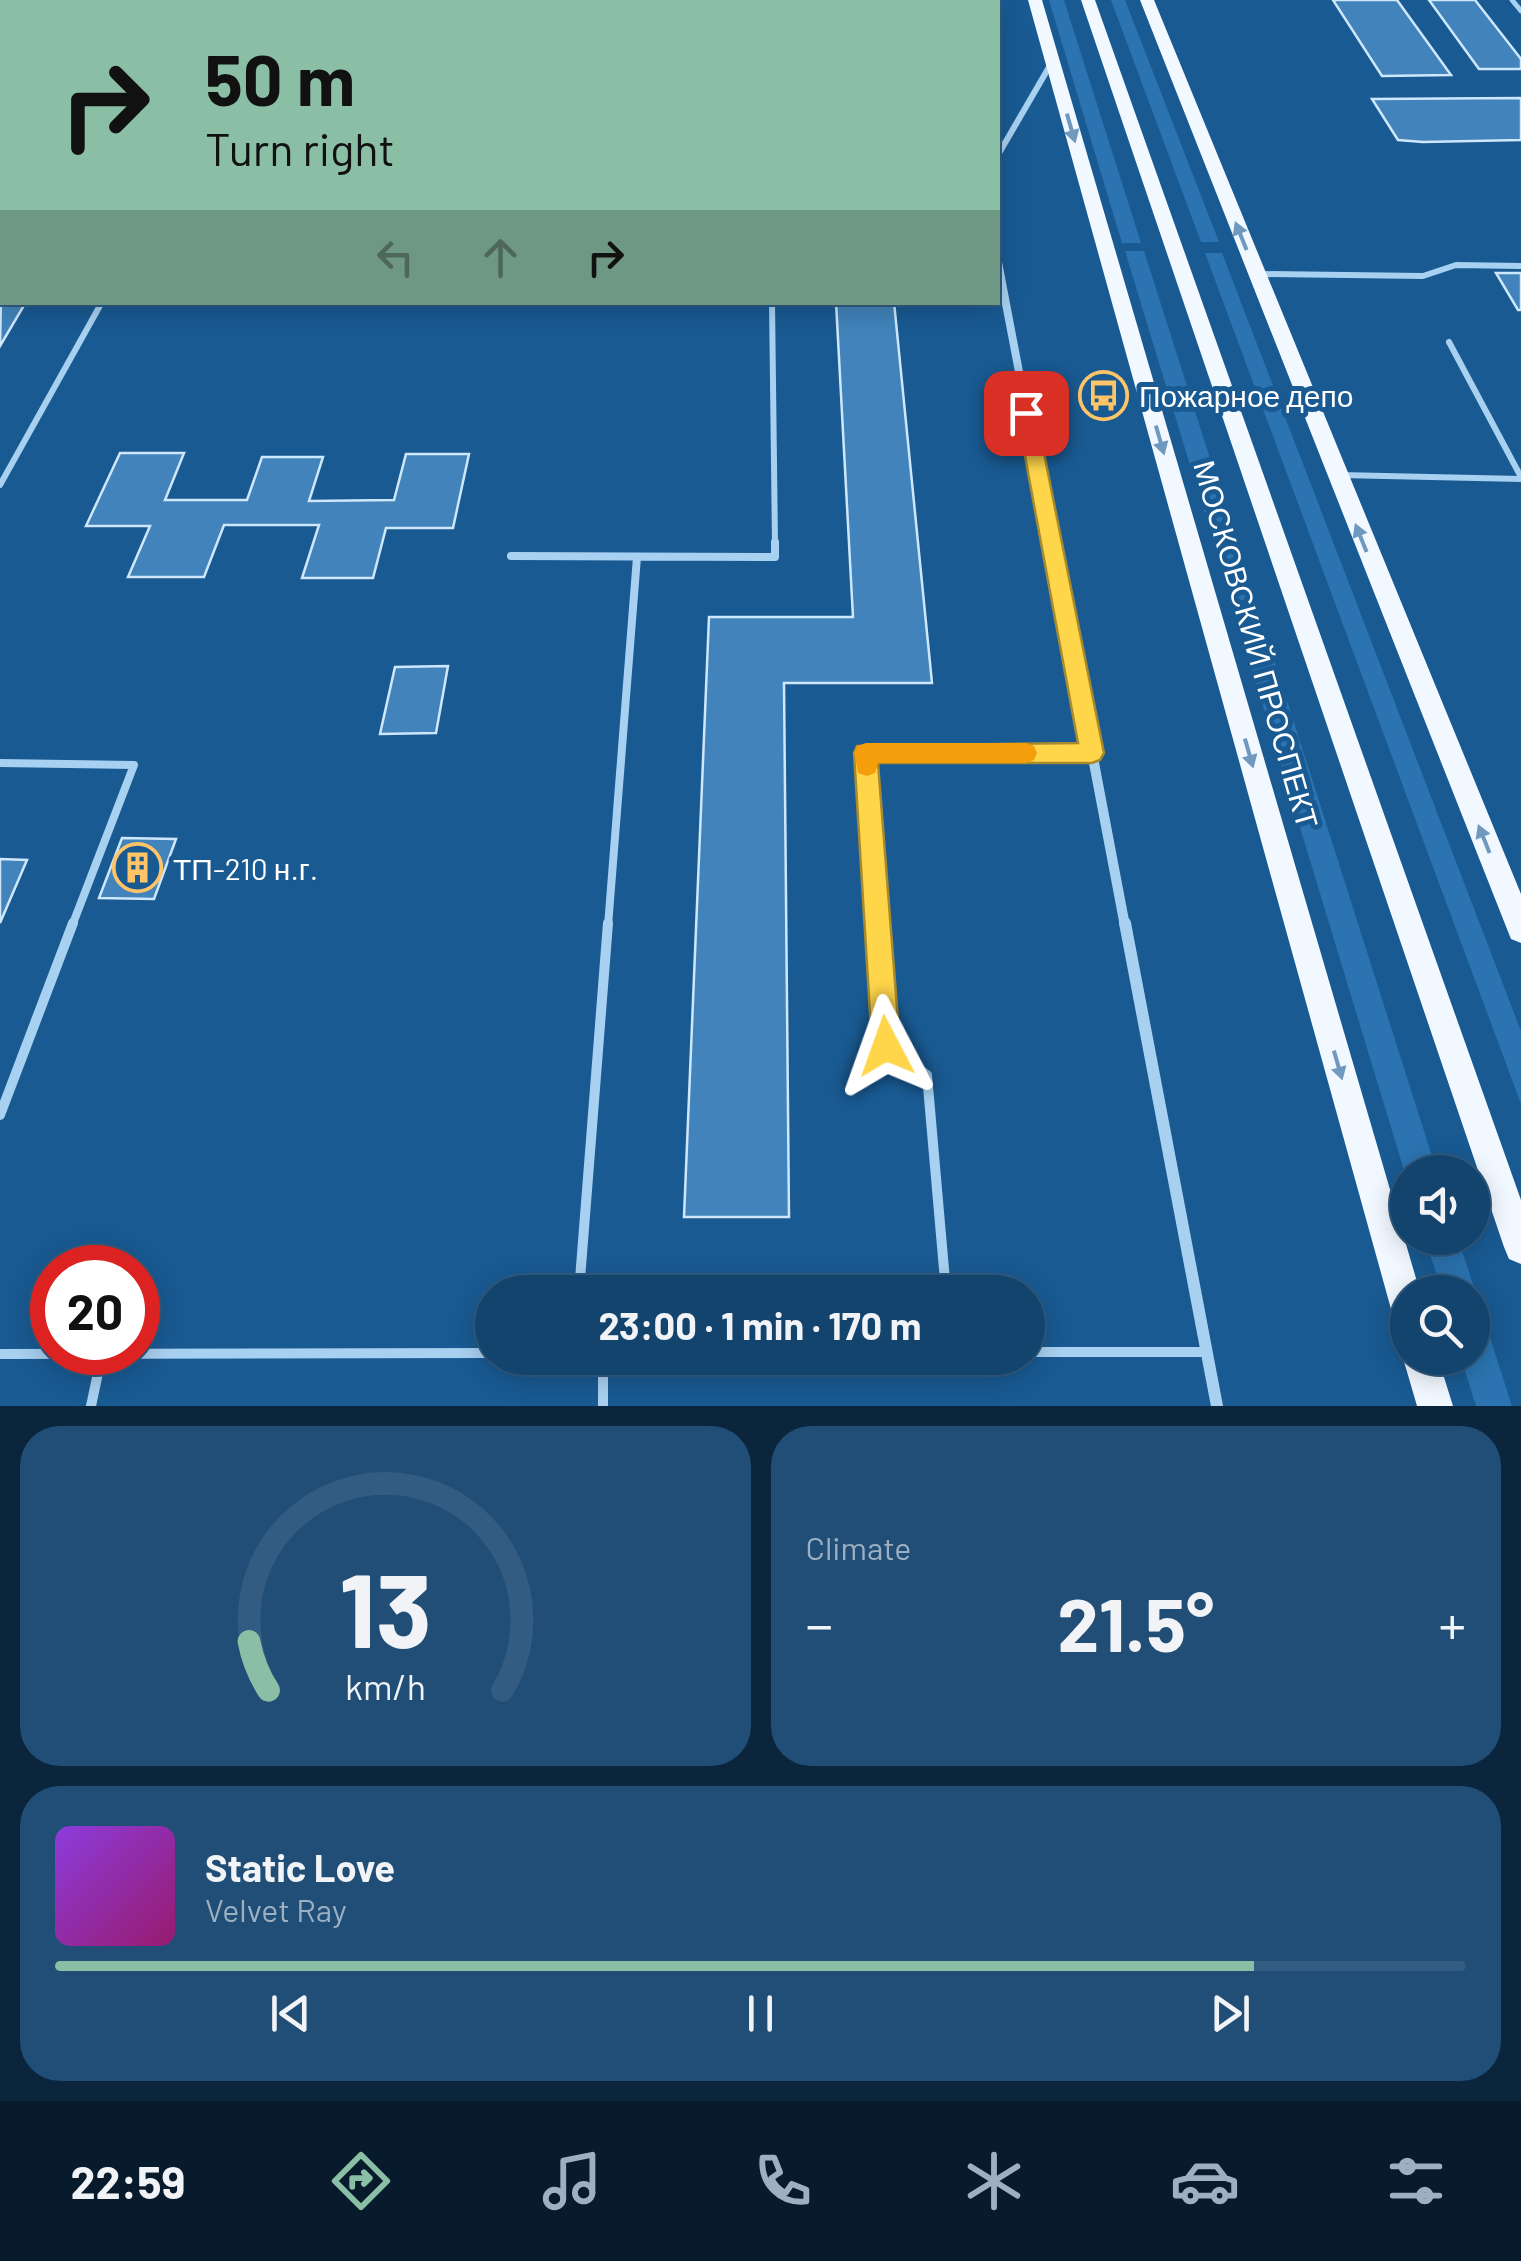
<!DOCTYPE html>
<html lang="en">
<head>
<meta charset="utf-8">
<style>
	:root { --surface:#13446e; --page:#204e76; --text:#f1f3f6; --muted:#9db0c2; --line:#325c81; --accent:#8abfa5 }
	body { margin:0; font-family:Barlow,sans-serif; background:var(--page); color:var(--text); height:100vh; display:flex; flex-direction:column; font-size:38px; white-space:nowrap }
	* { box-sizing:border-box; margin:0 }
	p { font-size:32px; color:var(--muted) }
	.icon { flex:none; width:55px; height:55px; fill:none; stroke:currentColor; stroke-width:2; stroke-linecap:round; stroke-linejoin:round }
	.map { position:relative; height:1406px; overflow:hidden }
	.details { display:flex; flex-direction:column; gap:20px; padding:20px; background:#0a253c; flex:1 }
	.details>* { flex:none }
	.hud { position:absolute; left:0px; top:0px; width:1000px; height:305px; box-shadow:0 5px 25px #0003,0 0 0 2px var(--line); background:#8abfa5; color:#111; overflow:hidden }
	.buttons { position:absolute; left:1390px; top:1155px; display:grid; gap:20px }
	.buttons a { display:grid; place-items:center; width:100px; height:100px; border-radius:50%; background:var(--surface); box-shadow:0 5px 25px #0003,0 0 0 2px var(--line); font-size:50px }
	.speed { position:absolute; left:30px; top:1245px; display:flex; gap:20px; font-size:50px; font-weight:700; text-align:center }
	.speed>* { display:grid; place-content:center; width:130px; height:130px; border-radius:50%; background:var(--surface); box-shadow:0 5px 25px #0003,0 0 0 2px var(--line); line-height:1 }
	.speed .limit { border:15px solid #d22; background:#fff; color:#111 }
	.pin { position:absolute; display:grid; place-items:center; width:85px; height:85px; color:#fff; margin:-42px; border-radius:20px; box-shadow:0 5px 15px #0006 }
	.me { position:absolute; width:110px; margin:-55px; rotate:356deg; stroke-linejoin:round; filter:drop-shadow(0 0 8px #0008) }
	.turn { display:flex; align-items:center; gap:35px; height:210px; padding:0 40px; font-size:45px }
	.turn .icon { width:130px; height:130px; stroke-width:2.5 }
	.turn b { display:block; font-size:70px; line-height:85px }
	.lanes { display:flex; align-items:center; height:95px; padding:0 40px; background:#0003; justify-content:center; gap:50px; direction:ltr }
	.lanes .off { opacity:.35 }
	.big { font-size:75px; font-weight:700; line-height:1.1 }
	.details .tile { flex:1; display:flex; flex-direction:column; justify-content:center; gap:15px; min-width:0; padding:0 35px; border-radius:40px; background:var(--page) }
	.details .dial { align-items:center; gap:0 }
	.dial svg { height:260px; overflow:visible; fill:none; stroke:var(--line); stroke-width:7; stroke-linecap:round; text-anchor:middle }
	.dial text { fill:var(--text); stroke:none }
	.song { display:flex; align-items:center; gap:30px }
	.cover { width:120px; height:120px; border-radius:15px; background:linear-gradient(135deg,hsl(270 70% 55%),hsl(320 70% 35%)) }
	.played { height:10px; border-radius:5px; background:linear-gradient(90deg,var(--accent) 85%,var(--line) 85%) }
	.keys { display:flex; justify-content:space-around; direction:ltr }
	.heat { display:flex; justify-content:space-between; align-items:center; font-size:55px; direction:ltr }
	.details .tiles { flex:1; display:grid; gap:20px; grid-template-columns:1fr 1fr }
	.tile:last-child { grid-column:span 2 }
	.trip { position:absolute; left:475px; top:1275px; width:570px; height:100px; border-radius:50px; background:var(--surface); box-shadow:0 5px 25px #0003,0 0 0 2px var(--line); font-weight:700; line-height:100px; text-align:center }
	.dock { display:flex; height:160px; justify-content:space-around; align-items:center; background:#081b2c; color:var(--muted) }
	.dock .icon { width:70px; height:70px }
	.dock .on { color:var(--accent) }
	.dock b { font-size:45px; color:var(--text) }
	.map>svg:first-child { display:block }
	.green { fill:#2b74b1 }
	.building { fill:#4183ba; stroke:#cfe7fb; stroke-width:2.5 }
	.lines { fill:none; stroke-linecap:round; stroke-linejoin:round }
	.lane-far3 { stroke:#a8d0f0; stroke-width:5 }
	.lane-far2 { stroke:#a8d0f0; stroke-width:6 }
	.lane-far1 { stroke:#a8d0f0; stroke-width:8 }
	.lane { stroke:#a8d0f0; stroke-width:10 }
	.street-far3 { stroke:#a8d0f0; stroke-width:6 }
	.street-far2 { stroke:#a8d0f0; stroke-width:8 }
	.street-far1 { stroke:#a8d0f0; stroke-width:10 }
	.street { stroke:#a8d0f0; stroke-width:12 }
	.primary { fill:#f1f8ff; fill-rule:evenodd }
	.oneway { fill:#6f99be }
	.route { fill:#ffd54a; stroke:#a68a30; stroke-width:2.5 }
	.slow { fill:#f59e0b }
	.labels { text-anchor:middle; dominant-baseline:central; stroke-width:10; stroke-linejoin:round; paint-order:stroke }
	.poi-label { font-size:30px; fill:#fff; stroke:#195a92; text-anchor:start }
	.street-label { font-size:30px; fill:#fff; stroke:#195a92 }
</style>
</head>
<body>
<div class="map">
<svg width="1521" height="1406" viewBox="0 0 1521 1406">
	<rect width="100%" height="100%" fill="#195a92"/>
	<path class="green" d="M1049,0H1064L1141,243H1122Z
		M1111,0H1125L1219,242H1201Z
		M1125,251H1144L1437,1172H1408L1407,1180Z
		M1205,253H1222L1521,1031V1104Z
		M1425,1238H1458L1512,1406H1476L1461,1358H1472V1292H1442Z"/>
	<path class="building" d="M379,0H712L378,2Z
		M1333,0H1397L1451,75L1382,76Z
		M1429,0H1475L1521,59V69H1479Z
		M1521,98V140L1423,142L1398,140L1372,99Z
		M2,251V302H26L0,346Z
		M1496,273H1521V310H1518Z
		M836,302H894L932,683H784L789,1217H684L709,617H853Z
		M120,453H184L165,500H247L262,457H323L309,501L394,500L406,454H469L453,528H386L373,578H302L319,525H224L204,577H128L150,526H86Z
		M448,666L436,733L380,734L395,667Z
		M122,838L176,839L154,899L99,898Z
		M0,859L27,860L0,923Z"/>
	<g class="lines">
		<path class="lane-far3" d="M1512,0L1521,11"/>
		<path class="lane-far2" d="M1260,274L1423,276L1456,265L1521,266
			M772,302L775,544
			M1449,342L1521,477
			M1340,475L1521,479
			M0,485L102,302"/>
		<path class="lane-far1" d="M511,556L775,557V542
			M0,763L134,765L72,926
			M608,926L637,557
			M878,926L866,753H1092"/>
		<path class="lane" d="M878,923L886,1046L927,1075L946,1292
			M0,1115L73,923
			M579,1292L608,923
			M1028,1352H1207
			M0,1354L492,1353
			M603,1358V1406
			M91,1406L102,1354"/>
		<path class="street-far3" d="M998,155L1052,62"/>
		<path class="street-far2" d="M998,262L1052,544"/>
		<path class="street-far1" d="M1052,542L1125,926"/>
		<path class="street" d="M1125,923L1217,1406"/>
		<path class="primary" d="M1028,0H1042L1420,1292H1408V1326L1396,1321L1391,1309Z
			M1081,0H1095L1521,1200V1264L1509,1259L1504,1247Z
			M1140,0H1154L1521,894V943L1511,939L1507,929Z
			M1408,1348V1358H1438L1453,1406H1417L1403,1358Z"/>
	</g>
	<defs><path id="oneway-solid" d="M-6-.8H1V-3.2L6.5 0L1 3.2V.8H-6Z" transform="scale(2.5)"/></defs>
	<g class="oneway">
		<use href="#oneway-solid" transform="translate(1071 128) rotate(74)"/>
		<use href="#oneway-solid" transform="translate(1241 236) rotate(-112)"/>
		<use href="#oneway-solid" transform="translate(1160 440) rotate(74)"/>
		<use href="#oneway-solid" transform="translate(1361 538) rotate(-112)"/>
		<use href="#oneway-solid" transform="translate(1249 753) rotate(74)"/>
		<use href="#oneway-solid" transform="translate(1484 839) rotate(-112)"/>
		<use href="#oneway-solid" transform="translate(1338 1065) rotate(74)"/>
	</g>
	<path class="route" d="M1026,407L1036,413L1104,753L1100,760L1092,763H878L900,1046L895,1055L886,1060L876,1055L872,1046L854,753L857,746L1078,743L1017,413Z"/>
	<path class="slow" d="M866,743H1026L1034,746L1037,753L1034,760L1026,763H878L875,773L867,776L858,773L854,753L857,746Z"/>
	<defs>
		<symbol id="bus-ring" viewBox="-11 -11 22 22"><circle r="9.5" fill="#195a92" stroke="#ffc467" stroke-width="1.5"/><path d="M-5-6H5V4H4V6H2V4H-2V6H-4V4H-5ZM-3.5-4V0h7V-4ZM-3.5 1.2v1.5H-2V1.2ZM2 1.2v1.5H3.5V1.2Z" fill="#ffc467"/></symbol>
		<symbol id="building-ring" viewBox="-11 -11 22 22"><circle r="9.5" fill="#195a92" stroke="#ffc467" stroke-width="1.5"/><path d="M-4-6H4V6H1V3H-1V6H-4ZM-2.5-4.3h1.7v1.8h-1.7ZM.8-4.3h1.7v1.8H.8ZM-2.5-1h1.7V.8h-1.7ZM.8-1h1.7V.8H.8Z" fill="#ffc467"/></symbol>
	</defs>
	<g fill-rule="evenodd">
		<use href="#bus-ring" x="1076" y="368" width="55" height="55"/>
		<use href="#building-ring" x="110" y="840" width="55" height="55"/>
	</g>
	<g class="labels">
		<g class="poi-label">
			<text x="1139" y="395">Пожарное депо</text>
			<text x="173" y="868">ТП-210 н.г.</text>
		</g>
		<g class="street-label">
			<text transform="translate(1257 644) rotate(74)">МОСКОВСКИЙ ПРОСПЕКТ</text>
		</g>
	</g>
</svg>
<div class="buttons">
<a><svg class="icon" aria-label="sound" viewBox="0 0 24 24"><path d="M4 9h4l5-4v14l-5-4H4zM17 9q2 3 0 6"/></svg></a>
<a><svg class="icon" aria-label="search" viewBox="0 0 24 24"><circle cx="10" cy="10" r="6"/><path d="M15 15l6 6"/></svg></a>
</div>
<div class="speed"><div class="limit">20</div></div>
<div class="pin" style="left:1026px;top:413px;background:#d93025"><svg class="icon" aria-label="arrive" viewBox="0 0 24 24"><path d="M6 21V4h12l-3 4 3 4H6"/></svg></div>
<svg class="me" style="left:886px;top:1046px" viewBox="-20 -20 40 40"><path d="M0-17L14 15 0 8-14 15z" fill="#ffd54a" stroke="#fff" stroke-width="4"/></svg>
<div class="trip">23:00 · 1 min · 170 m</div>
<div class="hud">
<div class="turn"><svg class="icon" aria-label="right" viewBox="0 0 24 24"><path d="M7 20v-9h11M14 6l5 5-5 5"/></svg><div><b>50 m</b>Turn right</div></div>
<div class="lanes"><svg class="icon off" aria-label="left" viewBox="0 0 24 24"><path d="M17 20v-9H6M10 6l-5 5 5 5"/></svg><svg class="icon off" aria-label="ahead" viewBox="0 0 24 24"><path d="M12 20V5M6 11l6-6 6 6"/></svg><svg class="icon" aria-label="right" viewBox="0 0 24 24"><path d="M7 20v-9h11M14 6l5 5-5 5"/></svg></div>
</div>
</div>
<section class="details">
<div class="tiles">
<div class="tile dial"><svg viewBox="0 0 100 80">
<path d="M14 69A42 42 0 1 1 86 69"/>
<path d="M14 69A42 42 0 0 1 8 54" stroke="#8abfa5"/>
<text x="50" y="56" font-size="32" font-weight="700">13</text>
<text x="50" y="72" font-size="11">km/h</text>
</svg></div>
<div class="tile"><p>Climate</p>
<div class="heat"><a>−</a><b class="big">21.5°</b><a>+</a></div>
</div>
<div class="tile">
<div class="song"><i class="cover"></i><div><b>Static Love</b><p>Velvet Ray</p></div></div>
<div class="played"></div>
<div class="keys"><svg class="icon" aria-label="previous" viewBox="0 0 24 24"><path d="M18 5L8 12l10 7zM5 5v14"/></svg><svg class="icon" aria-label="pause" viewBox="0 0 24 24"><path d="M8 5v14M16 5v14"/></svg><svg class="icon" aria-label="next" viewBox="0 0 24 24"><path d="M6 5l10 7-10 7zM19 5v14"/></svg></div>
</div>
</div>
</section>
<nav class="dock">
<b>22:59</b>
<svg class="icon on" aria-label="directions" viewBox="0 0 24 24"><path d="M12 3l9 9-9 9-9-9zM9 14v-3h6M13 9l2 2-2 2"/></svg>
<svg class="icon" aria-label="music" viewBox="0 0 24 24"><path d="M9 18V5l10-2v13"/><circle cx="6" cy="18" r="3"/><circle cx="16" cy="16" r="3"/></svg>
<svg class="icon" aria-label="phone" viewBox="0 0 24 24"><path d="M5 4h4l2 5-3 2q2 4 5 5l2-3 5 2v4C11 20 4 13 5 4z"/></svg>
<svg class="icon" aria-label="climate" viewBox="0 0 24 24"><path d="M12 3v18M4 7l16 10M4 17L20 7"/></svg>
<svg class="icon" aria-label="car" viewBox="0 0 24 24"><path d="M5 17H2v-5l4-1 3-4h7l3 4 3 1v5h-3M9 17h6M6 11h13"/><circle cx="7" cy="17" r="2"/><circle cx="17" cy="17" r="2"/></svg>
<svg class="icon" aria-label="filters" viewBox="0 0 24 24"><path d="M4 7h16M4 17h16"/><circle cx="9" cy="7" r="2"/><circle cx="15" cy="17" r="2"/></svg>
</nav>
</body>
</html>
